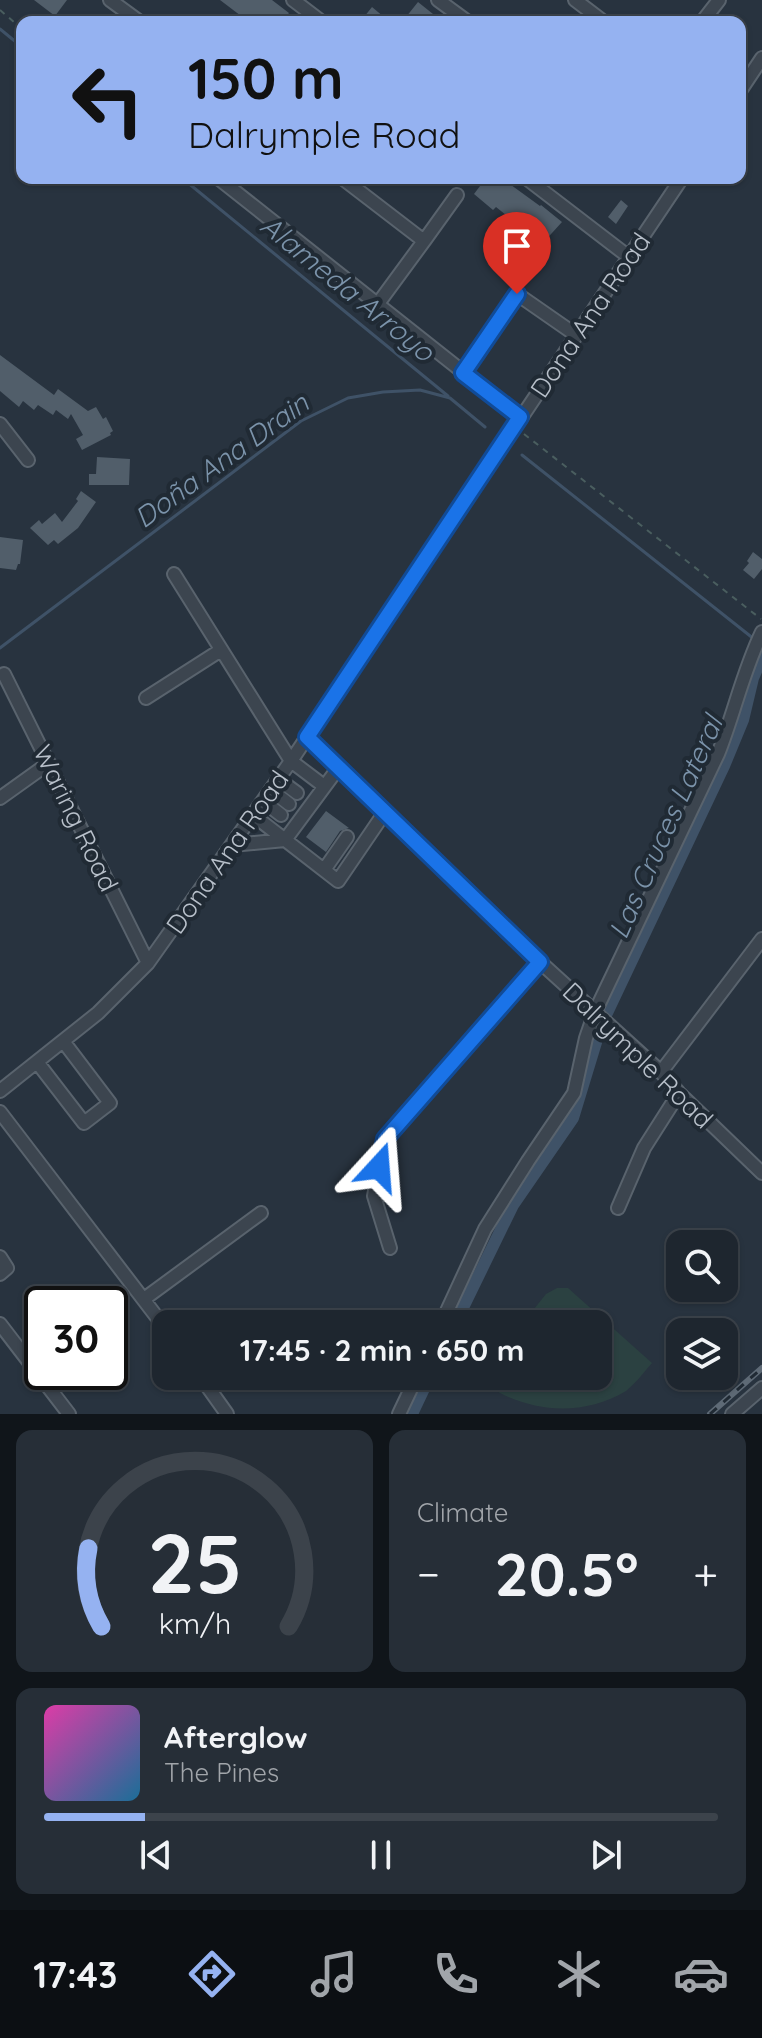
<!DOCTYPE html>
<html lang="en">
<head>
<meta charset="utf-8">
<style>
	:root { --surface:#1e262f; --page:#262e37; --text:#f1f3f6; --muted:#a1a5aa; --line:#3c434b; --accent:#95b2f1 }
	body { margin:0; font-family:Quicksand,sans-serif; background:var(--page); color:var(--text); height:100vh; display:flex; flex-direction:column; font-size:30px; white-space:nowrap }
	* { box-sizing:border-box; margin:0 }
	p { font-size:26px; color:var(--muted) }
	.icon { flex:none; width:44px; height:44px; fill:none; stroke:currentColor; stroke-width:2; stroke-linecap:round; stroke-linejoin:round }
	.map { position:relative; height:1414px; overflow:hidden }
	.details { display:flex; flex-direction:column; gap:16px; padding:16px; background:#10151a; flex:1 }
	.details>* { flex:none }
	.top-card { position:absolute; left:16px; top:16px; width:730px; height:168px; border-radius:16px; box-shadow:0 2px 6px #0004,0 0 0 2px var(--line); background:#95b2f1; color:#111; overflow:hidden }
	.tools { position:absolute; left:666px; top:1230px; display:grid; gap:16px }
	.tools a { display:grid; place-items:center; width:72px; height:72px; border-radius:16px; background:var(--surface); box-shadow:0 2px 6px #0004,0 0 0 2px var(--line); font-size:40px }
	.speed { position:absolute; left:24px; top:1286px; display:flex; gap:16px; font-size:40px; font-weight:700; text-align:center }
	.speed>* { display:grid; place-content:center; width:104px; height:104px; border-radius:50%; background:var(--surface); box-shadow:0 2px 6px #0004,0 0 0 2px var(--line); line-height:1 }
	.speed .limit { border:4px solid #111; border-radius:12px; background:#fff; color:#111 }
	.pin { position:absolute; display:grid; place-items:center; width:68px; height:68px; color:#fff; margin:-82px -34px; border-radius:50% 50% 50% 0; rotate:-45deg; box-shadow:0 0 8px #0007 }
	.pin .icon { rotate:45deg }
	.me { position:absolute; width:88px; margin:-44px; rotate:19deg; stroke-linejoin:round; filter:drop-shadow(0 0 6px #0008) }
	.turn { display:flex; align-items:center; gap:28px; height:168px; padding:0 40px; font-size:36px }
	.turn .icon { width:104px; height:104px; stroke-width:2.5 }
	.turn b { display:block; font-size:56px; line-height:68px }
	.big { font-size:60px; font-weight:700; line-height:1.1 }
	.details .tile { flex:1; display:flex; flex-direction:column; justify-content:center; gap:12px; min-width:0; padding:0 28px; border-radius:16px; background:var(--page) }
	.details .dial { align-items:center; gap:0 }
	.dial svg { height:208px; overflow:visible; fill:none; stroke:var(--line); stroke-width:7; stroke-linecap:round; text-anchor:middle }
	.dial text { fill:var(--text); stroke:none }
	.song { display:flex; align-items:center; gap:24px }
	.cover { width:96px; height:96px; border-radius:12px; background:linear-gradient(135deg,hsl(320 70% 55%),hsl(200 70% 35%)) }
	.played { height:8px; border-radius:4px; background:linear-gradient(90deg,var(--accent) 15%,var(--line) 15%) }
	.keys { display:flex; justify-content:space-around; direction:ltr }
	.heat { display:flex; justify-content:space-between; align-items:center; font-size:44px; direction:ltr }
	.details .tiles { flex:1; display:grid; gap:16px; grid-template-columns:1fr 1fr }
	.tile:last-child { grid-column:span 2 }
	.trip { position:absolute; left:152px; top:1310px; width:460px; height:80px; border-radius:16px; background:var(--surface); box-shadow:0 2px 6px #0004,0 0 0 2px var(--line); font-weight:700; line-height:80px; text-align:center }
	.menu { display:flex; height:128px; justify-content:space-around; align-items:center; background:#0c0f13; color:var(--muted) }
	.menu .icon { width:56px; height:56px }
	.menu .active { color:var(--accent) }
	.menu b { font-size:36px; color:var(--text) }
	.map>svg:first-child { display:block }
	.green { fill:#2b4141 }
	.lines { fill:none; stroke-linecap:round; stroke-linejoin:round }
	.stream { stroke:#3f5267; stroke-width:3 }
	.canal { stroke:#3f5267; stroke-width:12 }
	.building { fill:#515e6a }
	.minor-casing { stroke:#59636d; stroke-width:16 }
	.path { stroke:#4a5e5f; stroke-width:2; stroke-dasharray:6 6; stroke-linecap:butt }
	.minor { stroke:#3c454f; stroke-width:12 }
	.rail-casing { stroke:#5e6a76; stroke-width:6 }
	.rail { stroke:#202a34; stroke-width:3; stroke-dasharray:9; stroke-linecap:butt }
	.route-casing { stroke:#114b97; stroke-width:20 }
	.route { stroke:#1a73e8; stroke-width:14 }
	.labels { text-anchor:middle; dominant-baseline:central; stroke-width:8; stroke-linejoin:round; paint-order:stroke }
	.street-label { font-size:26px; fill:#b8c0ca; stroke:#202a34 }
	.water-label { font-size:28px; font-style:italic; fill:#7b93aa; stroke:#202a34 }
</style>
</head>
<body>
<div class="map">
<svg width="762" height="1414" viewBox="0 0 762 1414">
	<rect width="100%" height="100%" fill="#28333f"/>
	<path class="green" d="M557,1288H568L652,1363C644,1372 636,1383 626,1391C587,1414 541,1414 500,1393C493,1389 486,1382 480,1377L598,1376V1324H522L546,1294Z"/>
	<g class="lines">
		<path class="stream" d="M0,29L22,47
			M182,178L448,396
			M522,455L754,639
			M0,648L301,421L348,398L383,392L420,390L450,398L485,427"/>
		<path class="canal" d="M607,1013L724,766L743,720L753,678L762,658
			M455,1324L513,1205L573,1118L601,1026
			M412,1414L430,1376"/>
	</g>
	<path class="building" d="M34,0H67L55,16Z
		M220,0H272L289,13L282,22H249Z
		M418,2L443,22H402Z
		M372,7L390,22H360Z
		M486,178H498L506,184L507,182L540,206L541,205L562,222L542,244L496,207L493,210L474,194Z
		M621,200L628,206L616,224L608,217Z
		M0,355L54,395L58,389L88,411L96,407L103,419L106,417L113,431L110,433L111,435L82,450L76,439L83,435L71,414L68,419L56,410L53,415L38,405L34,410L23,401L19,407L0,391Z
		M97,457L130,459L129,485H89V474H96Z
		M81,491L96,502L78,528L58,544L54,540L48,545L30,528L39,520L42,524L55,513L62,522L78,501L76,499Z
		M0,537L23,540L20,564H18L16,570L0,568Z
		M753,552L762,559V569L754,579L743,570L749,563L747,561Z
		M326,811L349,828L340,831L326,852L306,837Z"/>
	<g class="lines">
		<defs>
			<path id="minor" d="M110,0L140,22
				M293,0L322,22
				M438,0L468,22
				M575,0L604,22
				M702,22L719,0
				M740,91L762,58
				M218,178L520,417
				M342,178L424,241L377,305
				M526,178L629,257
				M424,241L457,195
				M463,373L517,294L576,335
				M0,424L28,460
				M174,574L291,761L324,786
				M4,674L148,963
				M146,698L221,650
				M307,737L540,962L661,1072L679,1093L762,1173
				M278,779L297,793
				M271,790L289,804
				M0,798L49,763
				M263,801L281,815
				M253,815L338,881L385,812
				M232,845L285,840L339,767
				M324,870L347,837
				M37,1062L84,1123L110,1103L63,1041
				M661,1072L762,939
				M0,1091L98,1013L148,963L291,761L682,178
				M0,1112L166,1329
				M618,1208L644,1148L679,1093
				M390,1248L374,1196L385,1139L540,962
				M0,1257L7,1268L0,1274
				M144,1299L261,1213
				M0,1324L69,1414
				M441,1324L485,1229L528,1161L574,1093L586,1038L595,1012L718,754C734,714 743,671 762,632
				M200,1376L227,1414
				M399,1414L417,1376
				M732,1414L762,1388"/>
		</defs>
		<use href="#minor" class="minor-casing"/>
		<path class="path" d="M0,10L22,29
			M524,434L761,619"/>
		<use href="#minor" class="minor"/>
		<defs>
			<path id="rail" d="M710,1414L762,1368"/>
		</defs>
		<use href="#rail" class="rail-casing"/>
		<use href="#rail" class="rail"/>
	</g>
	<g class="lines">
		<defs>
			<path id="route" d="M379,1167L385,1139L540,962L307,737L520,417L463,373L517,294"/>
		</defs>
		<use href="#route" class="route-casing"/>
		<use href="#route" class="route"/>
	</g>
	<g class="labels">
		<g class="street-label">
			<text transform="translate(590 315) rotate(-56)">Dona Ana Road</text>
			<text transform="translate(76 818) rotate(64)">Waring Road</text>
			<text transform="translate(227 852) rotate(-55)">Dona Ana Road</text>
			<text transform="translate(638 1055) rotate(44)">Dalrymple Road</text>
		</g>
		<g class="water-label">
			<text transform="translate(348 288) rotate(39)">Alameda Arroyo</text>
			<text transform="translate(221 460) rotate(-36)">Doña Ana Drain</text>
			<text transform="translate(665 827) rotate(-66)">Las Cruces Lateral</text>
		</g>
	</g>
</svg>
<div class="tools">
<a><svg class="icon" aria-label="search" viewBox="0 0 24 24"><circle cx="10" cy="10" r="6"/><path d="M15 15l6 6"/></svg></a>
<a><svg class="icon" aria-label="layers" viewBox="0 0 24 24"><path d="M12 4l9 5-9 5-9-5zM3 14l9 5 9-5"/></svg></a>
</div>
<div class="speed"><div class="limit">30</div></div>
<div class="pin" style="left:517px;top:294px;background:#d93025"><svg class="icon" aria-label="arrive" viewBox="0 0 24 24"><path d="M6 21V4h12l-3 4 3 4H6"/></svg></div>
<svg class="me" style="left:379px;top:1167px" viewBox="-20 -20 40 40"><path d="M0-17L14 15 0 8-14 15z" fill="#1a73e8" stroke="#fff" stroke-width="4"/></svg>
<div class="trip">17:45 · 2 min · 650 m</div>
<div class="top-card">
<div class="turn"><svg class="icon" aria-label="left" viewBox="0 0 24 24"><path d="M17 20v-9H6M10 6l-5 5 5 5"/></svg><div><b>150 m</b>Dalrymple Road</div></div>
</div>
</div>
<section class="details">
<div class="tiles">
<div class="tile dial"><svg viewBox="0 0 100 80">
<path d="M14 69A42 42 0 1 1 86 69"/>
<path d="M14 69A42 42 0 0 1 9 39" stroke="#95b2f1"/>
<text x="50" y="56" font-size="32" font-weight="700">25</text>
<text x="50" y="72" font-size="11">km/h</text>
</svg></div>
<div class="tile"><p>Climate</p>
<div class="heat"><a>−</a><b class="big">20.5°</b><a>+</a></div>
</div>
<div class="tile">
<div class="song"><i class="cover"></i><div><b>Afterglow</b><p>The Pines</p></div></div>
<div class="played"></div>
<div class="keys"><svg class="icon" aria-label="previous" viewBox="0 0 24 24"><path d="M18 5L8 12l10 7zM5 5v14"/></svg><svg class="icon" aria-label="pause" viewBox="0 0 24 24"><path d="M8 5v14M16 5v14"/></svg><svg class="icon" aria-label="next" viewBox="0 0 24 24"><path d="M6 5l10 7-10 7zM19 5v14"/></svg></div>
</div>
</div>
</section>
<nav class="menu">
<b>17:43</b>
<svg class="icon active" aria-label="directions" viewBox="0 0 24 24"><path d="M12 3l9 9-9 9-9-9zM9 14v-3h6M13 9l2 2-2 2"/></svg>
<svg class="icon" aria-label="music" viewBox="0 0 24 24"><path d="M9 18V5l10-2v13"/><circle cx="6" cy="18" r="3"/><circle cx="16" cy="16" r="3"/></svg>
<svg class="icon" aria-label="phone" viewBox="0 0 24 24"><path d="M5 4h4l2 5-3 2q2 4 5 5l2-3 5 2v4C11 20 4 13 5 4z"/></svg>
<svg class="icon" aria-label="climate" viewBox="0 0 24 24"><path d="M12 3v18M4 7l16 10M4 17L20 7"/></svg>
<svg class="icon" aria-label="car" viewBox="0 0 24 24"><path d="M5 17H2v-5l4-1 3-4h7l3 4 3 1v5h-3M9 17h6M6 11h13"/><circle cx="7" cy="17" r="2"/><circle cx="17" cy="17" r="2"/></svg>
</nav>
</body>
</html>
